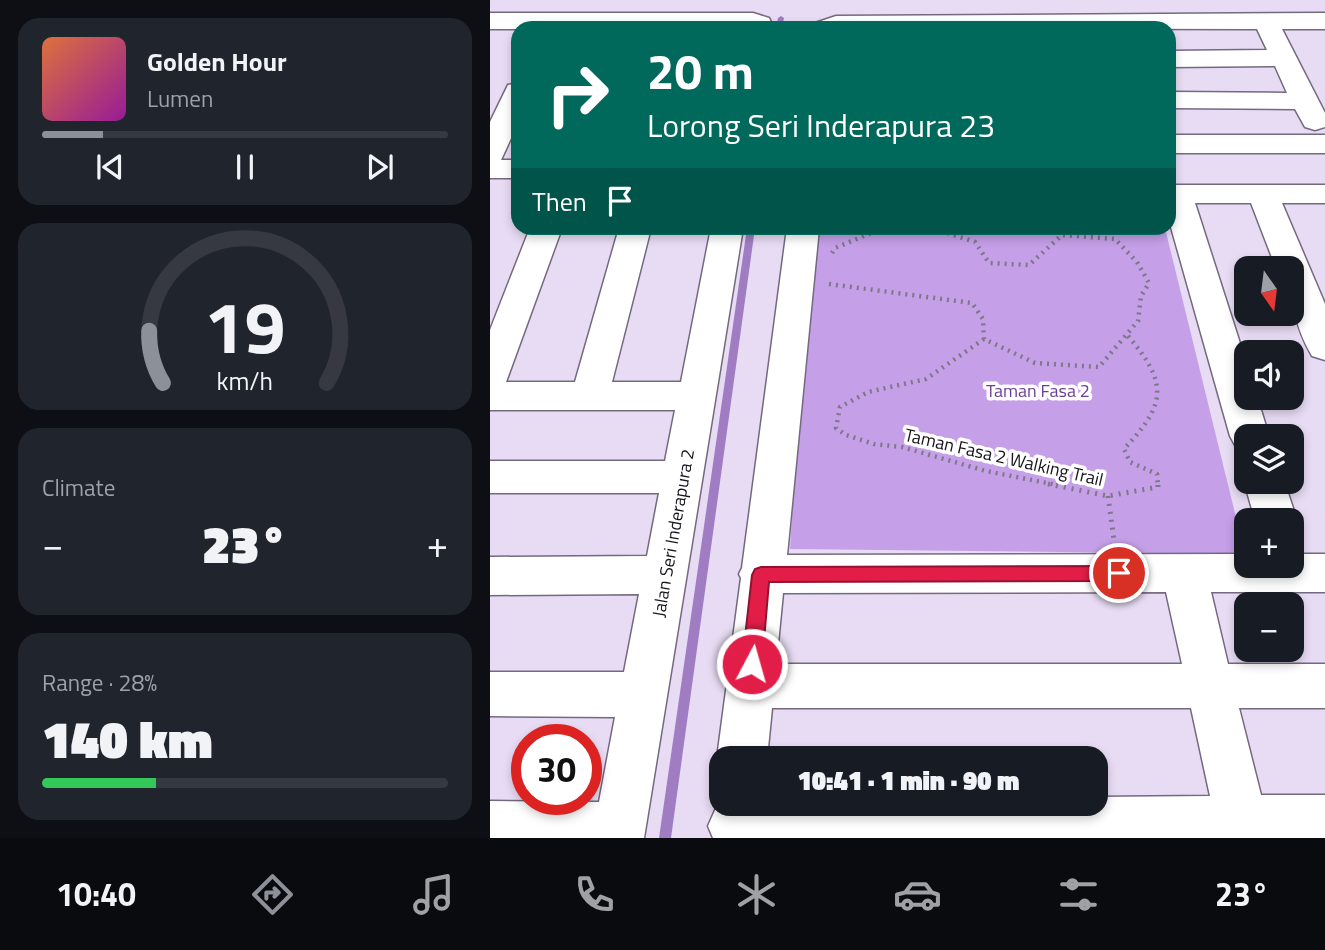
<!DOCTYPE html>
<html lang="en">
<head>
<meta charset="utf-8">
<style>
	:root { --surface:#171b24; --page:#20242c; --text:#f1f3f6; --muted:#9ea1a6; --line:#363941; --accent:#8c9099 }
	body { margin:0; font-family:"Titillium Web",sans-serif; background:var(--page); color:var(--text); height:100vh; display:flex; flex-direction:column; font-size:26px; white-space:nowrap }
	* { box-sizing:border-box; margin:0 }
	p { font-size:23px; color:var(--muted) }
	.icon { flex:none; width:38px; height:38px; fill:none; stroke:currentColor; stroke-width:2; stroke-linecap:round; stroke-linejoin:round }
	.map { position:relative; flex:1; overflow:hidden }
	.drawer { display:flex; flex-direction:column; gap:18px; padding:18px; background:#0d0f14; width:490px }
	.drawer>* { flex:none }
	.guide { position:absolute; left:21px; top:21px; width:665px; height:214px; border-radius:21px; box-shadow:0 4px 10px #0003; background:#00695c; color:#fff; overflow:hidden }
	.needle { width:46px; rotate:166deg }
	.fabs { position:absolute; left:744px; top:256px; display:grid; gap:14px }
	.fabs a { display:grid; place-items:center; width:70px; height:70px; border-radius:14px; background:var(--surface); box-shadow:0 4px 10px #0003; font-size:35px }
	.speed { position:absolute; left:21px; top:724px; display:flex; gap:14px; font-size:35px; font-weight:700; text-align:center }
	.speed>* { display:grid; place-content:center; width:91px; height:91px; border-radius:50%; background:var(--surface); box-shadow:0 4px 10px #0003; line-height:1 }
	.speed .limit { border:10px solid #d22; background:#fff; color:#111 }
	.pin { position:absolute; display:grid; place-items:center; width:60px; height:60px; color:#fff; margin:-30px; border:4px solid #fff; border-radius:50%; box-shadow:0 2px 7px #0007 }
	.me { position:absolute; width:77px; margin:-38px; rotate:6deg; stroke-linejoin:round; filter:drop-shadow(0 0 5px #0008) }
	.turn { display:flex; align-items:center; gap:24px; height:147px; padding:0 21px; font-size:32px }
	.turn .icon { width:91px; height:91px; stroke-width:2.5 }
	.turn b { display:block; font-size:49px; line-height:60px }
	.then { display:flex; align-items:center; height:66px; padding:0 21px; background:#0003; gap:14px; font-size:26px }
	.big { font-size:52px; font-weight:800; line-height:1.1 }
	.drawer .card { flex:1; display:flex; flex-direction:column; justify-content:center; gap:10px; min-width:0; padding:0 24px; border-radius:21px; background:var(--page) }
	.drawer .dial { align-items:center; gap:0 }
	.dial svg { height:182px; overflow:visible; fill:none; stroke:var(--line); stroke-width:7; stroke-linecap:round; text-anchor:middle }
	.dial text { fill:var(--text); stroke:none }
	.song { display:flex; align-items:center; gap:21px }
	.cover { width:84px; height:84px; border-radius:10px; background:linear-gradient(135deg,hsl(20 70% 55%),hsl(300 70% 35%)) }
	.played { height:7px; border-radius:4px; background:linear-gradient(90deg,var(--accent) 15%,var(--line) 15%) }
	.keys { display:flex; justify-content:space-around; direction:ltr }
	.heat { display:flex; justify-content:space-between; align-items:center; font-size:38px; direction:ltr }
	.charge { height:10px; border-radius:5px; background:linear-gradient(90deg,#34c759 28%,var(--line) 0) }
	.trip { position:absolute; left:219px; top:746px; width:399px; height:70px; border-radius:21px; background:var(--surface); box-shadow:0 4px 10px #0003; font-weight:800; line-height:70px; text-align:center }
	.tabs { display:flex; height:112px; justify-content:space-around; align-items:center; background:#090b0e; color:var(--muted) }
	.tabs .icon { width:49px; height:49px }
	.tabs .active { color:var(--accent) }
	.tabs b { font-size:32px; color:var(--text) }
	main { display:flex; flex:1; min-height:0 }
	.map>svg:first-child { display:block }
	.green { fill:#c5a0e8 }
	.lines { fill:none; stroke-linecap:round; stroke-linejoin:round }
	.stream { fill:#a07dc2; fill-rule:evenodd }
	.minor-casing { stroke:#74697f; stroke-width:3 }
	.path-far1 { stroke:#7f7787; stroke-width:4.5; stroke-dasharray:2 5; stroke-linecap:butt }
	.path { stroke:#7f7787; stroke-width:5; stroke-dasharray:2 6; stroke-linecap:butt }
	.minor { fill:#fff; fill-rule:evenodd }
	.route { fill:#e11d48; stroke:#92132f; stroke-width:2 }
	.labels { text-anchor:middle; dominant-baseline:central; stroke-width:7; stroke-linejoin:round; paint-order:stroke }
	.park-label { font-size:18px; fill:#6c3e92; stroke:#fff }
	.street-label { font-size:18px; fill:#17131b; stroke:#fff }
</style>
</head>
<body>
<main>
<section class="drawer">
<div class="card">
<div class="song"><i class="cover"></i><div><b>Golden Hour</b><p>Lumen</p></div></div>
<div class="played"></div>
<div class="keys"><svg class="icon" aria-label="previous" viewBox="0 0 24 24"><path d="M18 5L8 12l10 7zM5 5v14"/></svg><svg class="icon" aria-label="pause" viewBox="0 0 24 24"><path d="M8 5v14M16 5v14"/></svg><svg class="icon" aria-label="next" viewBox="0 0 24 24"><path d="M6 5l10 7-10 7zM19 5v14"/></svg></div>
</div>
<div class="card dial"><svg viewBox="0 0 100 80">
<path d="M14 69A42 42 0 1 1 86 69"/>
<path d="M14 69A42 42 0 0 1 8 46" stroke="#8c9099"/>
<text x="50" y="56" font-size="32" font-weight="700">19</text>
<text x="50" y="72" font-size="11">km/h</text>
</svg></div>
<div class="card"><p>Climate</p>
<div class="heat"><a>−</a><b class="big">23°</b><a>+</a></div>
</div>
<div class="card"><p>Range · 28%</p><b class="big">140 km</b><div class="charge"></div></div>
</section>
<div class="map">
<svg width="835" height="838" viewBox="0 0 835 838">
	<rect width="100%" height="100%" fill="#e8dcf4"/>
	<path class="green" d="M319,228H675L755,554L300,549Z"/>
	<g class="lines">
		<path class="stream" d="M291,16L294,18L292,28H286L288,18Z
			M257,228H265L181,838H169Z"/>
		<defs>
			<path id="minor" d="M0,13H263L279,18L284,28L0,29Z
				M835,13V29H792L835,113V127L825,130L815,127L805,109L679,108V92L797,93L785,66L679,67V51L777,50L767,29L321,28L325,23L346,16Z
				M28,83V123L11,160H28V178H0V122L18,85Z
				M679,135H835V153H679Z
				M679,185H835V203H792L835,304V360L822,356C804,325 802,303 802,268H786L761,203H705L756,362V397H767L779,436H756V450L746,447L740,436L679,220Z
				M40,228H72L16,382H85L129,228H161L122,382H191L221,228H253L154,838H0V801L109,802L125,717L0,716V672H134L149,594L0,595V557L157,556L169,493H0V461H175L185,410H0V330Z
				M297,228H329L297,555L756,554V565H802V554H835V592H721L738,664H835V708H749L771,795H835V838H223L218,826L226,808L236,803H606V797L720,796L701,708H282L277,758H231V767L227,758L251,578L249,574L252,568ZM676,592L692,664H286L293,593Z
				M756,477V481H794L807,520L802,531V520H765L754,481Z"/>
		</defs>
		<use href="#minor" class="minor-casing"/>
		<path class="path-far1" d="M430,228L445,229L485,242L499,263L539,265L572,235L625,239L647,262L659,283L651,296L648,321L609,367L545,363L494,339
			M342,253L345,248L393,228
			M339,284L482,303L493,319L494,339
			M638,336C679,384 676,404 634,449L640,462L667,474L668,485
			M494,339L436,379L378,392L350,407L346,428L356,435L384,444L412,447L496,471L567,485"/>
		<path class="path" d="M558,484L618,496L668,487V484
			M618,496L624,540"/>
		<use href="#minor" class="minor"/>
	</g>
	<path class="route" d="M629,566L636,568L638,573L636,579L629,581L279,582L272,664L269,670L262,673L255,670L252,664L262,575L265,569L271,567Z"/>
	<g class="labels">
		<g class="park-label">
			<text x="548" y="390">Taman Fasa 2</text>
		</g>
		<g class="street-label">
			<text transform="translate(514 457) rotate(13)">Taman Fasa 2 Walking Trail</text>
			<text transform="translate(183 533) rotate(-80)">Jalan Seri Inderapura 2</text>
		</g>
	</g>
</svg>
<div class="fabs">
<a><svg class="needle" viewBox="-14 -14 28 28"><path d="M0-13l5 13h-10z" fill="#e53935"/><path d="M0 13l5-13h-10z" fill="#9ea1a6"/></svg></a>
<a><svg class="icon" aria-label="sound" viewBox="0 0 24 24"><path d="M4 9h4l5-4v14l-5-4H4zM17 9q2 3 0 6"/></svg></a>
<a><svg class="icon" aria-label="layers" viewBox="0 0 24 24"><path d="M12 4l9 5-9 5-9-5zM3 14l9 5 9-5"/></svg></a>
<a>+</a>
<a>−</a>
</div>
<div class="speed"><div class="limit">30</div></div>
<div class="pin" style="left:629px;top:573px;background:#d93025"><svg class="icon" aria-label="arrive" viewBox="0 0 24 24"><path d="M6 21V4h12l-3 4 3 4H6"/></svg></div>
<svg class="me" style="left:262px;top:664px" viewBox="-20 -20 40 40"><circle r="17" fill="#e11d48" stroke="#fff" stroke-width="3"/><path d="M0-11L8 9 0 5-8 9z" fill="#fff"/></svg>
<div class="trip">10:41 · 1 min · 90 m</div>
<div class="guide">
<div class="turn"><svg class="icon" aria-label="right" viewBox="0 0 24 24"><path d="M7 20v-9h11M14 6l5 5-5 5"/></svg><div><b>20 m</b>Lorong Seri Inderapura 23</div></div>
<div class="then">Then<svg class="icon" aria-label="arrive" viewBox="0 0 24 24"><path d="M6 21V4h12l-3 4 3 4H6"/></svg></div>
</div>
</div>
</main>
<nav class="tabs">
<b>10:40</b>
<svg class="icon active" aria-label="directions" viewBox="0 0 24 24"><path d="M12 3l9 9-9 9-9-9zM9 14v-3h6M13 9l2 2-2 2"/></svg>
<svg class="icon" aria-label="music" viewBox="0 0 24 24"><path d="M9 18V5l10-2v13"/><circle cx="6" cy="18" r="3"/><circle cx="16" cy="16" r="3"/></svg>
<svg class="icon" aria-label="phone" viewBox="0 0 24 24"><path d="M5 4h4l2 5-3 2q2 4 5 5l2-3 5 2v4C11 20 4 13 5 4z"/></svg>
<svg class="icon" aria-label="climate" viewBox="0 0 24 24"><path d="M12 3v18M4 7l16 10M4 17L20 7"/></svg>
<svg class="icon" aria-label="car" viewBox="0 0 24 24"><path d="M5 17H2v-5l4-1 3-4h7l3 4 3 1v5h-3M9 17h6M6 11h13"/><circle cx="7" cy="17" r="2"/><circle cx="17" cy="17" r="2"/></svg>
<svg class="icon" aria-label="filters" viewBox="0 0 24 24"><path d="M4 7h16M4 17h16"/><circle cx="9" cy="7" r="2"/><circle cx="15" cy="17" r="2"/></svg>
<b>23°</b>
</nav>
</body>
</html>
